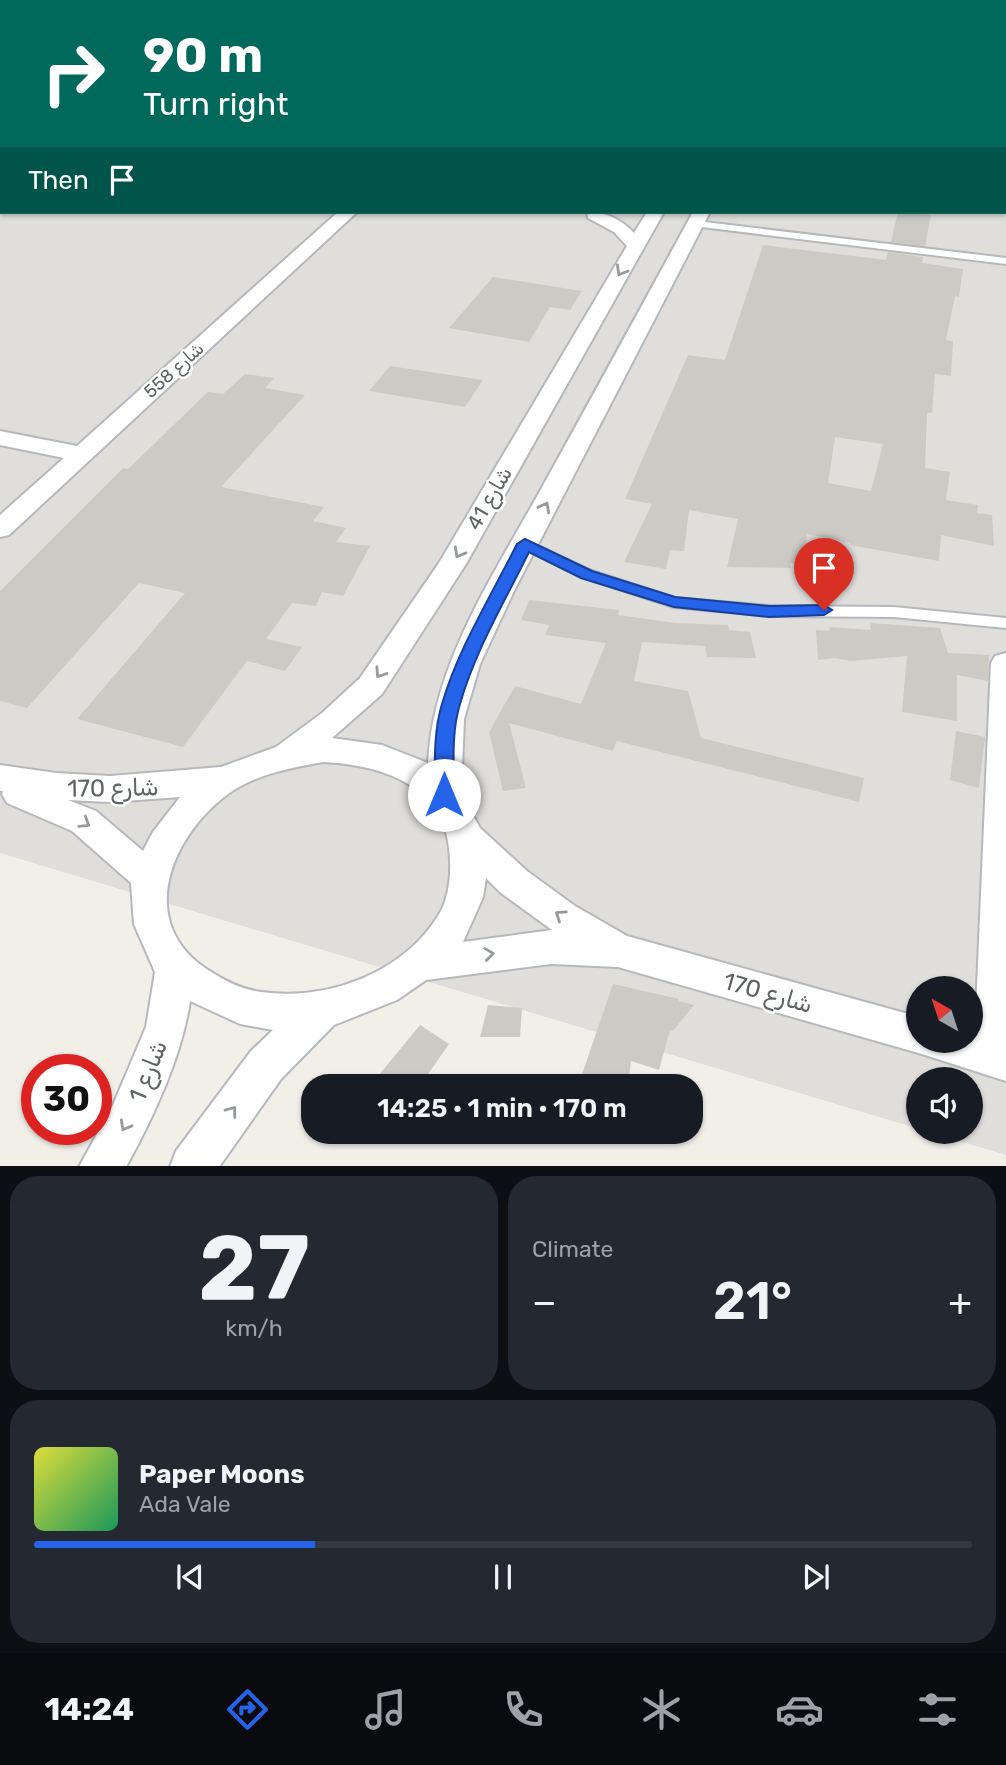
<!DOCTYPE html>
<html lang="en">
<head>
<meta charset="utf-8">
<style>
	:root { --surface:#171b24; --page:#242831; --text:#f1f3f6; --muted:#9ea1a6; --line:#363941; --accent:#2563eb }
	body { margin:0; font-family:Rubik,Vazirmatn,sans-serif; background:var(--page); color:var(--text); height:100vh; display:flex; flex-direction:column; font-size:26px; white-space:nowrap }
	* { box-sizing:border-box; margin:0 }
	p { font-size:23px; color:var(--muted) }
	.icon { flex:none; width:38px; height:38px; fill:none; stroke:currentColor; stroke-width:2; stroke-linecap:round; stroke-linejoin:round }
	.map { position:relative; height:1166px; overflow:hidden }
	.side { display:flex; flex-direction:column; gap:10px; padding:10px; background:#0d0f14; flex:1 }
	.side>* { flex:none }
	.top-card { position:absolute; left:0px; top:0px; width:1006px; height:214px; box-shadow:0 2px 5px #0004; background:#00695c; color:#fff; overflow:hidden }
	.needle { width:46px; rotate:321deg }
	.fabs { position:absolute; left:906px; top:976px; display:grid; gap:14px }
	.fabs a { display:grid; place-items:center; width:77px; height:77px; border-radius:50%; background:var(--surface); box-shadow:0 2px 5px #0004; font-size:35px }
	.speed { position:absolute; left:21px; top:1054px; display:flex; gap:14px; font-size:35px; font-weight:700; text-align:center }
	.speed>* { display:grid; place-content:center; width:91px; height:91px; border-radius:50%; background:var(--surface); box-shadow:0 2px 5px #0004; line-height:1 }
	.speed .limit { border:10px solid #d22; background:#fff; color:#111 }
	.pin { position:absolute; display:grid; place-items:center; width:60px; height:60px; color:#fff; margin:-72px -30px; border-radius:50% 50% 50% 0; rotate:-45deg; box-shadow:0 0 7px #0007 }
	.pin .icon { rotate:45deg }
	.me { position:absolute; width:77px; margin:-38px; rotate:0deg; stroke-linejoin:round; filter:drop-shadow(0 0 5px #0008) }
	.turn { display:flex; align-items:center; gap:24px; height:147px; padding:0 28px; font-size:32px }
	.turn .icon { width:91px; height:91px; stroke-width:2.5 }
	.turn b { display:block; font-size:49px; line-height:60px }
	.then { display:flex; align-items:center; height:66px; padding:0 28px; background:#0003; gap:14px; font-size:26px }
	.big { font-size:52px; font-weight:600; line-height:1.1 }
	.side .card { flex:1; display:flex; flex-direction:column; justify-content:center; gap:10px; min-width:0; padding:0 24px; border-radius:28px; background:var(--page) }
	.side .dial { align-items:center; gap:0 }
	.dial b { font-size:91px; line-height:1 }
	.song { display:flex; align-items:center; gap:21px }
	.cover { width:84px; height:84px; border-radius:10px; background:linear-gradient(135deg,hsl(60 70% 55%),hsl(150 70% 35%)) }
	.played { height:7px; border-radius:4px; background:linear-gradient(90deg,var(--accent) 30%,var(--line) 30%) }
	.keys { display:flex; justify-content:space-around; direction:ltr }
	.heat { display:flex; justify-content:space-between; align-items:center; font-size:38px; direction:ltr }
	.side .tiles { flex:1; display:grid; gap:10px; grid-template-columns:1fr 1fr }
	.card:last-child { grid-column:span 2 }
	.trip { position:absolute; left:301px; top:1074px; width:402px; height:70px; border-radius:28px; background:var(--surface); box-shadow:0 2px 5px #0004; font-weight:600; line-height:70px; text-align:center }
	.tabs { display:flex; height:112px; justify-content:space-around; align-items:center; background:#090b0e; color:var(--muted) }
	.tabs .icon { width:49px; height:49px }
	.tabs .selected { color:var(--accent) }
	.tabs b { font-size:32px; color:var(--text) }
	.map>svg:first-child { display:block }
	.industrial { fill:#e0deda; fill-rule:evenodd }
	.building { fill:#cccac5; fill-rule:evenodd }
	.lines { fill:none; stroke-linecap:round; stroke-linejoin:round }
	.lane-casing { stroke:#b5b8bc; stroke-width:4 }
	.street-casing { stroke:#b5b8bc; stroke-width:4 }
	.lane { fill:#fff; fill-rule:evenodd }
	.street { fill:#fff; fill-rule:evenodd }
	.oneway { stroke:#979a9d }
	.route { fill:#2563eb; stroke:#184099; stroke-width:2 }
	.labels { text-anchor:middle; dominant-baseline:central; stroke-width:5; stroke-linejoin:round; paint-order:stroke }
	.far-street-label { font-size:18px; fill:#5f6368; stroke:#fff }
	.street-label { font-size:21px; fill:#5f6368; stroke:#fff }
	.near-street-label { font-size:24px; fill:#5f6368; stroke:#fff }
</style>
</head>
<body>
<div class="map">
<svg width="1006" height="1167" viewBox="0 0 1006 1167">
	<rect width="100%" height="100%" fill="#f1efe8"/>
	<path class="industrial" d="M0,0H1006V1155L929,1132H971V1080H919V1129L0,853ZM2,2H1004V212H2ZM919,989H971V1041H919Z"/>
	<path class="building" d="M898,212H927V214L931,215L925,246L891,242Z
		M763,245L886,260L888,252L923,257L922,263L963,269L959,297L955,296L946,340L953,341L951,376L935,374L932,413H927L925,468L950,472L946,500L978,505L977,513L992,515L994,546L941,535L939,561L850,545V543L807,534L803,565L790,563L791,568L727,567L738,519L689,510L684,551L670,550L666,569L624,562L652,504L625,499L688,355L725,360ZM835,437L883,444L871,491L828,483Z
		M493,277L582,291L570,310L550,307L529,342L449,328Z
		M390,366L483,380L465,407L369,391Z
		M245,374L274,378L265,388L305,395L221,487L324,507L313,521L346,528L336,542L370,546L343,596L322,592L316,606L292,603L266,639L302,647L285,671L247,661L183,747L77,719L185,593L139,583L27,708L0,701V591L123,468L128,469L208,392L223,394Z
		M529,600L619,610L618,615L675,623L728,625L729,630L750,632L756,658L707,657L705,646L642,642L634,681L688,691L701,738L864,778L859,802L617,741L613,751L509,723L526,788L503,791L489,732L515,686L581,704L606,643L545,635L549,625L521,620Z
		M870,623L940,628L948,653L989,655L988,681L957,675V721L902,712L907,656L850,661L835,658L818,660L816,630L830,631L829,627L871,630Z
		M956,731L985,737L979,788L950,780Z
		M613,984L679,999V1001L694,1005L673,1031L670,1030L659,1070L631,1061L628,1086L580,1080Z
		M488,1005L522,1008L520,1037H480Z
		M420,1025L449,1044L419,1087H369Z"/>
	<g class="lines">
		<defs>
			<path id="lane" d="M696,221L1006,258V264L693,226V222Z
				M525,540L592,571L675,598L769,606L894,607L1006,618V628L894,617L769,616L674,607L582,577L520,547L518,544L520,541Z"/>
			<path id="street" d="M2,0H17L2,2V4L0,2Z
				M369,0H382L368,2Z
				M575,0H587L574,2Z
				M774,0H786L774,2Z
				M801,0H813L801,2Z
				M1004,87H1006V95H1004Z
				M0,101H2L0,110Z
				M338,212H357L9,535L0,537V515L64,458L0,445V431L77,446Z
				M587,212C606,212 621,219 634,233L647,212H664L466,564L382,694L332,738L382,745L428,763C433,661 497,570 545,482C595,392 644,302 693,212H710L515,589L480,664L464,719L461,793L480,828L527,871L575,906L627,936L919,1017V1041H971V1032L975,1033L991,663L995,656L1006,653V1081L922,1054L618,967L551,964L426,980L397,1000L334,1025L281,1079L219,1167H170L176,1151L251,1051L273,1030L240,1024L190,1001C182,1056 153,1118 126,1167H79L113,1105L146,1027L155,972L134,924L131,883L72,831L7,803L2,794L3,791H0V765L56,773L110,776L221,767L276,747L322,713L360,678L439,563L627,246L614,232L588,218ZM323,762C385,765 449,787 450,860C451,878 448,901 438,916C402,974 326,1001 262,992C242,990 225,981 208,970C135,923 170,837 228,794C256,774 290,768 323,762ZM180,797L153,832L143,851L96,811L68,800L110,802ZM486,878L501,893L552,930L463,942L483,897Z"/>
		</defs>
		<use href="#lane" class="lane-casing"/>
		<use href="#street" class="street-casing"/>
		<use href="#lane" class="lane"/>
		<use href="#street" class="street"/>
	</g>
	<defs><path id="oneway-chevron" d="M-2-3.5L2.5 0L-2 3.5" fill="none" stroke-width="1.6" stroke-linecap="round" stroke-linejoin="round" transform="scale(1.75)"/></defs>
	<g class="oneway">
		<use href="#oneway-chevron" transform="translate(621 271) rotate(120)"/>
		<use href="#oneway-chevron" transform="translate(545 507) rotate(-62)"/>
		<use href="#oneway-chevron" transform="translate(459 553) rotate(119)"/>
		<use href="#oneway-chevron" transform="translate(380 673) rotate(124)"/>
		<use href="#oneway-chevron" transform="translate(85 823) rotate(32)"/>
		<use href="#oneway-chevron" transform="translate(560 915) rotate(-146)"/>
		<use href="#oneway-chevron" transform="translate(489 954) rotate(-7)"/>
		<use href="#oneway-chevron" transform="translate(232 1111) rotate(-53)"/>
		<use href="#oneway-chevron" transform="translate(125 1126) rotate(119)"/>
	</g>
	<path class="route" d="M525,539L592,571L675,597L769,606L824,605L832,610L824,615L769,617L674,607L581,578L529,552C505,601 475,651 460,704C451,733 454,766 454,795L451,801L444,803L438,801L435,795C435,766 433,733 442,704C458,649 491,596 517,544Z"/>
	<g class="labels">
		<g class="far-street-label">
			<text transform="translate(174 370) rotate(-42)">شارع 558</text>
		</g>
		<g class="street-label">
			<text transform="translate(489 498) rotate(-60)">شارع 41</text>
		</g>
		<g class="near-street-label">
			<text transform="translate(113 788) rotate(-1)">شارع 170</text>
			<text transform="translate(768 993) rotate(16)">شارع 170</text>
			<text transform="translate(148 1071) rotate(-68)">شارع 1</text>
		</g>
	</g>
</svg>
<div class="fabs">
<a><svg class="needle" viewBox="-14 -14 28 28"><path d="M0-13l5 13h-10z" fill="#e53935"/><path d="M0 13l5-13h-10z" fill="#9ea1a6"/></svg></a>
<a><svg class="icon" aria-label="sound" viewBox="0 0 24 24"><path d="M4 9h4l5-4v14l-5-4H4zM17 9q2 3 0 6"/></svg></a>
</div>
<div class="speed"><div class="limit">30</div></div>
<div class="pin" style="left:824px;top:610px;background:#d93025"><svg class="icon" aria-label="arrive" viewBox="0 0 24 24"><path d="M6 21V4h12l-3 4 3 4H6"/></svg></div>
<svg class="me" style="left:444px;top:795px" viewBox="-20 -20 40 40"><circle r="19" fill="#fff"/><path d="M0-13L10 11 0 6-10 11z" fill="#2563eb"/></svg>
<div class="trip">14:25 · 1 min · 170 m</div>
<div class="top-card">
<div class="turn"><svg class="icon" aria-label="right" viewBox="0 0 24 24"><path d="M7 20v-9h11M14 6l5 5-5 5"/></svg><div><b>90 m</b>Turn right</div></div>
<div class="then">Then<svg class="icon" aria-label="arrive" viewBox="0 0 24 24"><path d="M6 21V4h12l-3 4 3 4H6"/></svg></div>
</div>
</div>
<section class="side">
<div class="tiles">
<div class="card dial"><b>27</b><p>km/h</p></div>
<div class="card"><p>Climate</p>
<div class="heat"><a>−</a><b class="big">21°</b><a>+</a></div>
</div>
<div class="card">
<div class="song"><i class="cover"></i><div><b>Paper Moons</b><p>Ada Vale</p></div></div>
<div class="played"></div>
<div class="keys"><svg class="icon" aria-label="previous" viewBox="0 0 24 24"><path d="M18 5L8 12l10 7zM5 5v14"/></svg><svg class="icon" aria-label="pause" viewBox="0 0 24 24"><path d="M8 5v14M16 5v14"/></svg><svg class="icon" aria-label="next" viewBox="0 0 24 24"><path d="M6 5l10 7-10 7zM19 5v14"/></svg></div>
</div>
</div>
</section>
<nav class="tabs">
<b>14:24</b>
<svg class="icon selected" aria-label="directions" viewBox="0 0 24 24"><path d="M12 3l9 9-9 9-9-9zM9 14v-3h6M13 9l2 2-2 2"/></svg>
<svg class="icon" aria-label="music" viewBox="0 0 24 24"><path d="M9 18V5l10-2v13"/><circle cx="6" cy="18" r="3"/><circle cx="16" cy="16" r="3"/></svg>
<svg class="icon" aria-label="phone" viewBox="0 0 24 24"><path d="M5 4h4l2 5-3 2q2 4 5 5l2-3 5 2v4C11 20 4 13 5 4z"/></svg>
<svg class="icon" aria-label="climate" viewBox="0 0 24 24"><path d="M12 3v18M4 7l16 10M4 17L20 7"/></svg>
<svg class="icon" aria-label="car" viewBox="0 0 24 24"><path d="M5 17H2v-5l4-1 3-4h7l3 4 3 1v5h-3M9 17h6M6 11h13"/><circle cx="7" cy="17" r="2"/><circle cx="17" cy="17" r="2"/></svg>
<svg class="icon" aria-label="filters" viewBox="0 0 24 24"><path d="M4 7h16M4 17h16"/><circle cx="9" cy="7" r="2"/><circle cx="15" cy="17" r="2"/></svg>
</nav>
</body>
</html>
